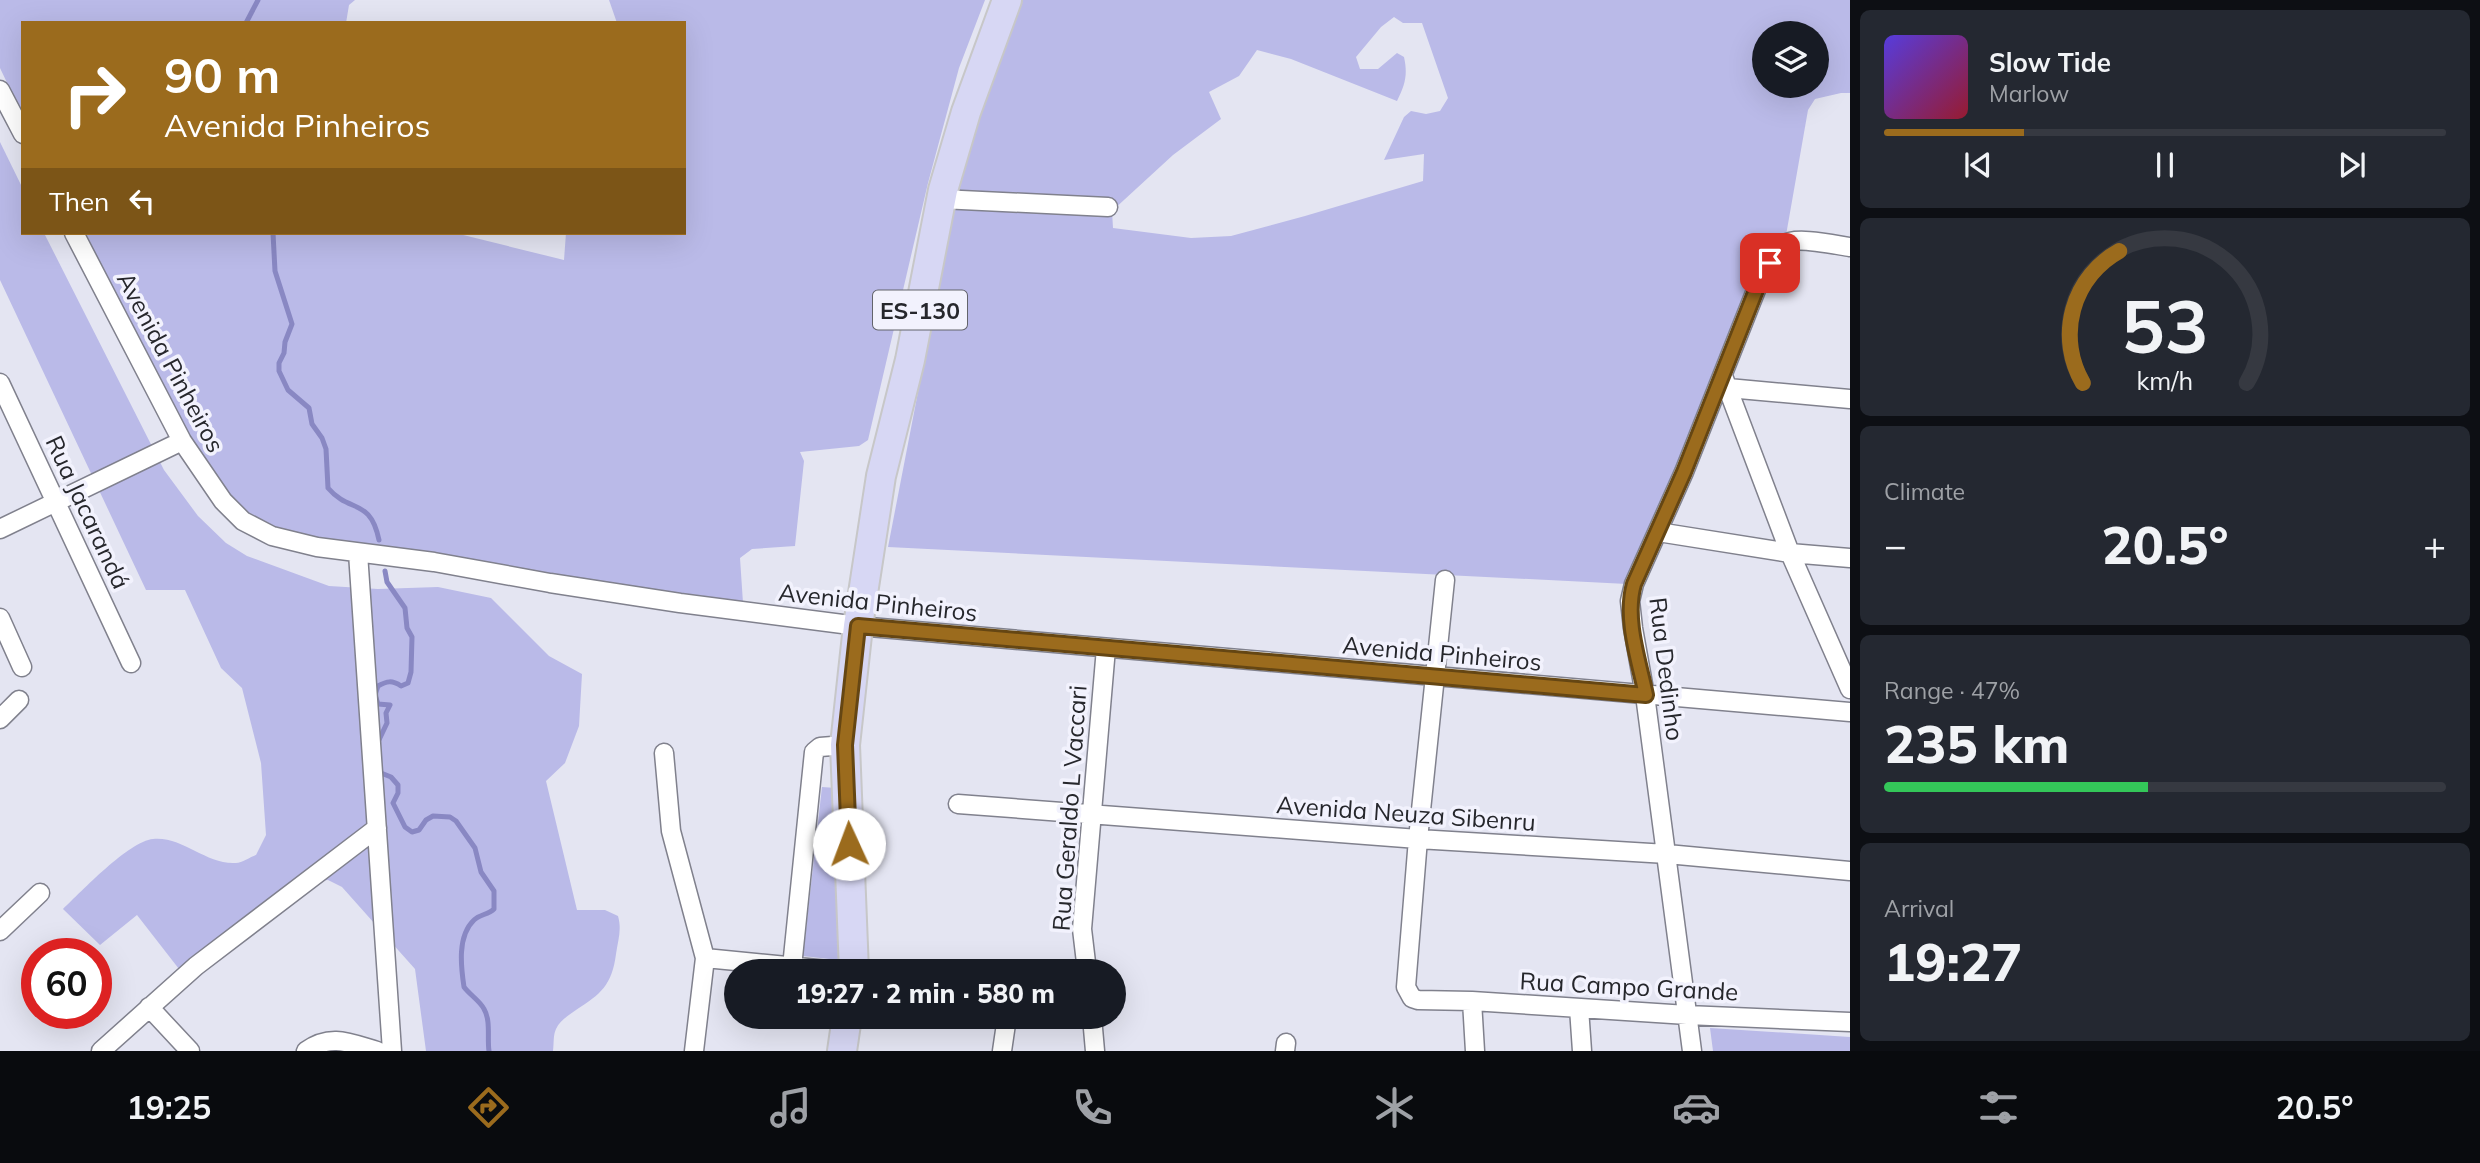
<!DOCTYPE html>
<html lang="en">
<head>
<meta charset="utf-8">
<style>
	:root { --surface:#171b24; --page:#242831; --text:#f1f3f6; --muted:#9ea1a6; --line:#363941; --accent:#9b6b1d }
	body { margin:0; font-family:Mulish,sans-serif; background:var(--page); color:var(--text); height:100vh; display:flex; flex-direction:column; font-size:26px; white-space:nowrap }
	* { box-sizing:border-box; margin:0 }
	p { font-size:23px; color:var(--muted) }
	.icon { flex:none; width:38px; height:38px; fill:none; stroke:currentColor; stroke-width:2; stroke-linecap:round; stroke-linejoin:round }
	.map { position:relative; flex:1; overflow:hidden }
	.side { display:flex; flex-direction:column; gap:10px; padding:10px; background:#0d0f14; width:630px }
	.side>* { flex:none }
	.top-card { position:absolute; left:21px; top:21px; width:665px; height:214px; border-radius:0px; box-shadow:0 7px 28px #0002; background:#9b6b1d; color:#fff; overflow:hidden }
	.buttons { position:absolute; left:1752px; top:21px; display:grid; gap:14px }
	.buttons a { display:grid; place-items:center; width:77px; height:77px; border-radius:50%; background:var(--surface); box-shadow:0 7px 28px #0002; font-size:35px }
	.speed { position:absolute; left:21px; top:938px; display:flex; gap:14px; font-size:35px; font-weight:700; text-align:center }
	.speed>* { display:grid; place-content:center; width:91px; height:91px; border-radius:50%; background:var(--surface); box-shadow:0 7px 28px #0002; line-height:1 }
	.speed .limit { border:10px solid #d22; background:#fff; color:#111 }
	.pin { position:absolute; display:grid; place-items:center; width:60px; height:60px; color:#fff; margin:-30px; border-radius:14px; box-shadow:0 4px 10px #0006 }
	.me { position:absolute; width:77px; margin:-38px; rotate:358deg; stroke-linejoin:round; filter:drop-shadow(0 0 5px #0008) }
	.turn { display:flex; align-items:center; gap:24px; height:147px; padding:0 28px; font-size:32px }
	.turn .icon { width:91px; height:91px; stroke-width:2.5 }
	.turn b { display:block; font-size:49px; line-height:60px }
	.then { display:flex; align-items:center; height:66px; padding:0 28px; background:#0003; gap:14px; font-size:26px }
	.big { font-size:52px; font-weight:800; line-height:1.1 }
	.side .tile { flex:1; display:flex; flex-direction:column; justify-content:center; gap:10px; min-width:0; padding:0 24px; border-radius:10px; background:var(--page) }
	.side .dial { align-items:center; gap:0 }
	.dial svg { height:182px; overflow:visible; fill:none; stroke:var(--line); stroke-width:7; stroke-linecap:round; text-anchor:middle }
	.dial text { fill:var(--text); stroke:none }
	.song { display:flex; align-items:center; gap:21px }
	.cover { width:84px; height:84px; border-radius:10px; background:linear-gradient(135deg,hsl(250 70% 55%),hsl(350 70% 35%)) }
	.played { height:7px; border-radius:4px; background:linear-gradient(90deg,var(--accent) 25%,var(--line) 25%) }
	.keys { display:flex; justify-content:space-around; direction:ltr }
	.heat { display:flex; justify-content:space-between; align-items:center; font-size:38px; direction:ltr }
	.charge { height:10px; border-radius:5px; background:linear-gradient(90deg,#34c759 47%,var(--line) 0) }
	.trip { position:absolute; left:724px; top:959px; width:402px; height:70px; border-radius:35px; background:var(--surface); box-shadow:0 7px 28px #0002; font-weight:800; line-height:70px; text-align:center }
	.dock { display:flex; height:112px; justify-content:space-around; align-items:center; background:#090b0e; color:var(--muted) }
	.dock .icon { width:49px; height:49px }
	.dock .current { color:var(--accent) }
	.dock b { font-size:32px; color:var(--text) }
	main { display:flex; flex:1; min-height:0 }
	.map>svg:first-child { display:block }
	.green { fill:#babae8; fill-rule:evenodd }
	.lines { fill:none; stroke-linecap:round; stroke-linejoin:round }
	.stream { stroke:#8988c3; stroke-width:5 }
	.street-casing { stroke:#80818d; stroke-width:21 }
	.primary-casing { stroke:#c7c7c8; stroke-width:32 }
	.street { stroke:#fff; stroke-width:18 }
	.primary { stroke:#d7d7f4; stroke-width:28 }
	.route-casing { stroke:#654613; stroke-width:18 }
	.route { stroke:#9b6b1d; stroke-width:12 }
	.labels { text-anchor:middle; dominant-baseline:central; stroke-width:7; stroke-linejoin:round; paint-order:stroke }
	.shield { fill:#f2f2fd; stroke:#63646b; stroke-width:2 }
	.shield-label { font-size:23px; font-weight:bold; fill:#26272c }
	.street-label { font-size:24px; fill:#26272c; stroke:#f2f2fd }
</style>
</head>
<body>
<main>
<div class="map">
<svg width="1850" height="1051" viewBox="0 0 1850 1051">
	<rect width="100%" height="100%" fill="#e4e5f2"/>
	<path class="green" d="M0,0H355L349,5L346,23H23V116L0,68Z
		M609,0H985L959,68L928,183L868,440L859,446L800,452L804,461L795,546L752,549L740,558L743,603L698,595L601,588L381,561L259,525L219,487L133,345L79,233H455L564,260L566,233H684V23H617Z
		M1011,0H1850V93H1841L1815,99L1808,110L1785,241L1714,388L1627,584L888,547L954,206L950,196ZM1394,17L1403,23H1422L1448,98L1440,111L1426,114L1411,111L1404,117L1384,160L1424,154L1423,181L1305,216L1231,236L1191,238L1113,228L1112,211L1173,155L1221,119L1209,92L1239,76L1257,50L1291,59L1397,101C1405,85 1408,75 1404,57L1397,53L1378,69H1360L1356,57L1381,27ZM1764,33H1816V86H1764Z
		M0,142L23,189V233H44L164,470L198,516L226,543L247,556L329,586L378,589L438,587L491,598L549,656L582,674L579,726L565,763L546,781L577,910H605L618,916C622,930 618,940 616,954C612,985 601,994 576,1010C568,1016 560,1020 556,1029C553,1035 554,1044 553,1051H426L415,969L342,887L328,880L315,881L179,969L137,915L100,945L63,909C81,892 129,841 153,839C183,836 206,865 236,863C242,863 250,857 256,855L266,835L261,763L242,688L221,668L185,590H146L0,280Z
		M822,787L836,788L838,960L803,956Z
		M1710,1028L1850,1037V1051H1713Z"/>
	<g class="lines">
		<path class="stream" d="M246,23L258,0
			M273,233L275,271L292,324L285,342L284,353L279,363V371L288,390L309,408L312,424L322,438L326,449L328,488C350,514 370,497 379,540
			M378,742L387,723L386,713L390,705L378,704L375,695L378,686C387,681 392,680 401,686L408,683L411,672L412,637L407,628L405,608L387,582L385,571
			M380,769L381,773L391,777L398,785V793L393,803L405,827L412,832L419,830L426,820L433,816L450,817L456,821L475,848L481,872L494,891V909C488,915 480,914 474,920C457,936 461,967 464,987C470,995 480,1001 484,1009C491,1021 487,1038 489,1051"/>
		<defs>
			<path id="street" d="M0,90L23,134
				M941,199L1108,207
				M74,233L182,441L223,501L243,521L272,536L317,547L434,562L550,583L680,603L858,626L1850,712
				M1723,376L1790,553L1850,689
				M0,383L131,663
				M1728,388L1850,399
				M0,529L182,441
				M1658,532L1790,553L1850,558
				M358,553L392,1051
				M1445,580L1418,839L1406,987L1412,998L1418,1000L1472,1001L1687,1015L1850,1022
				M0,618L22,667
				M0,719L19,700
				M664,753L671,831L705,958L694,1051
				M958,804L1418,839L1667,854L1850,871
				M0,931L40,893
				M705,958L838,971
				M792,967L814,752L820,747L845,745
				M1087,971L1082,929L1106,648
				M1472,1001L1475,1051
				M149,1007L190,1051
				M1579,1008L1582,1051
				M1092,1017L1095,1051
				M101,1051L196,966L377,828
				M306,1051C331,1033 350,1043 377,1051
				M1002,1051L1007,1017
				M1285,1051L1286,1043
				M1692,1051L1645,695L1633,628L1630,601L1634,584L1684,472L1762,275C1769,265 1775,250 1785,244C1795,236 1836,245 1850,247"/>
			<path id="primary" d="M854,971L845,745L858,626L881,476L910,360L943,190L966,112L1007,0
				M842,1051L847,1017"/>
		</defs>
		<use href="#street" class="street-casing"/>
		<use href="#primary" class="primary-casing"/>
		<use href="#street" class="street"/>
		<use href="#primary" class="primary"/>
	</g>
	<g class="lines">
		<defs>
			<path id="route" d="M849,844L845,745L858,626L1646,695C1639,661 1624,619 1634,584L1684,472L1762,275L1770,263"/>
		</defs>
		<use href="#route" class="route-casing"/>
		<use href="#route" class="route"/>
	</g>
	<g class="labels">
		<rect class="shield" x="873" y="290.5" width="94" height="39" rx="5"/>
		<g class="shield-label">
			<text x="920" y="310">ES-130</text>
		</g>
		<g class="street-label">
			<text transform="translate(171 362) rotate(62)">Avenida Pinheiros</text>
			<text transform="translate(88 512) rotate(65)">Rua Jacarandá</text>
			<text transform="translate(878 602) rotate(6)">Avenida Pinheiros</text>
			<text transform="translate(1442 653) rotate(5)">Avenida Pinheiros</text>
			<text transform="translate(1667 669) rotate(83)">Rua Dedinho</text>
			<text transform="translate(1069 808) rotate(-86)">Rua Geraldo L Vaccari</text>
			<text transform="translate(1406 813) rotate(4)">Avenida Neuza Sibenru</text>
			<text transform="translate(1629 986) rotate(3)">Rua Campo Grande</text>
		</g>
	</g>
</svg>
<div class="buttons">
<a><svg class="icon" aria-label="layers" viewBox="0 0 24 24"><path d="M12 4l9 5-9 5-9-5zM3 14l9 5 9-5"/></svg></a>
</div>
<div class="speed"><div class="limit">60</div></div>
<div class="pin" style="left:1770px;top:263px;background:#d93025"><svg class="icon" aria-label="arrive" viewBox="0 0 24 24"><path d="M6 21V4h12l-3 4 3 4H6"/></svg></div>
<svg class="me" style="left:849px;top:844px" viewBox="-20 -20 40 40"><circle r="19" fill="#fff"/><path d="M0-13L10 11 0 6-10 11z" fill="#9b6b1d"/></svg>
<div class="trip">19:27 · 2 min · 580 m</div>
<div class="top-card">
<div class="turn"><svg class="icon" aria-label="right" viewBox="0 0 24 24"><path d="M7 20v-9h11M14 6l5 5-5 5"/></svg><div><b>90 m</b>Avenida Pinheiros</div></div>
<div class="then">Then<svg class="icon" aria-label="left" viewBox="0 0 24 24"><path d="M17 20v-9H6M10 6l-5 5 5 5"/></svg></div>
</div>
</div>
<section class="side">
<div class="tile">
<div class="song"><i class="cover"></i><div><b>Slow Tide</b><p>Marlow</p></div></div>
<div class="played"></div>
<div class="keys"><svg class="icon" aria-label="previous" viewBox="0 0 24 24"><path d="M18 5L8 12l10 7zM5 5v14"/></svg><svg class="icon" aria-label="pause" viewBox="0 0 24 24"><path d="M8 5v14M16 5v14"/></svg><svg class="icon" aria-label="next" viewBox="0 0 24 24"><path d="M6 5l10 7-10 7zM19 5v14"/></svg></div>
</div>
<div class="tile dial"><svg viewBox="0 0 100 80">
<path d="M14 69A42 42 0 1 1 86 69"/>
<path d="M14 69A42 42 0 0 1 30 11" stroke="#9b6b1d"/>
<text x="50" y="56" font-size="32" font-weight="700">53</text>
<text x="50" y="72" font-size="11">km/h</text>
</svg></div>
<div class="tile"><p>Climate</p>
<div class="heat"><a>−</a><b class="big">20.5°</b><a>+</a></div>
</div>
<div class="tile"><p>Range · 47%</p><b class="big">235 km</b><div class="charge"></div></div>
<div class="tile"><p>Arrival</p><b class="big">19:27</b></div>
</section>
</main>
<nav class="dock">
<b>19:25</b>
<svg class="icon current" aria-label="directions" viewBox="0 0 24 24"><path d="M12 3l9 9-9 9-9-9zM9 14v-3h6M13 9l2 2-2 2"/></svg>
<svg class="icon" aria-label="music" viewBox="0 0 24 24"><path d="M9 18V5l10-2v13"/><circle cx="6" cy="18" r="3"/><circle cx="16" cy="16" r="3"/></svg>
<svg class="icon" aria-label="phone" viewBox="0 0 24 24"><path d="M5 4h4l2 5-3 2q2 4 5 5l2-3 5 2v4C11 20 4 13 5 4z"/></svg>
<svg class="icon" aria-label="climate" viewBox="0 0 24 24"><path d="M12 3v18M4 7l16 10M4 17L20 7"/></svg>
<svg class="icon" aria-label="car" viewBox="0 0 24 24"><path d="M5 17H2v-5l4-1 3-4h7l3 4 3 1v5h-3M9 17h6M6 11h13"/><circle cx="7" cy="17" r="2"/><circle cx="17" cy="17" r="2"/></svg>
<svg class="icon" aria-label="filters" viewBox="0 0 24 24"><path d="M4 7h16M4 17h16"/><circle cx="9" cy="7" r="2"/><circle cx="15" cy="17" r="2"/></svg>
<b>20.5°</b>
</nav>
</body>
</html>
